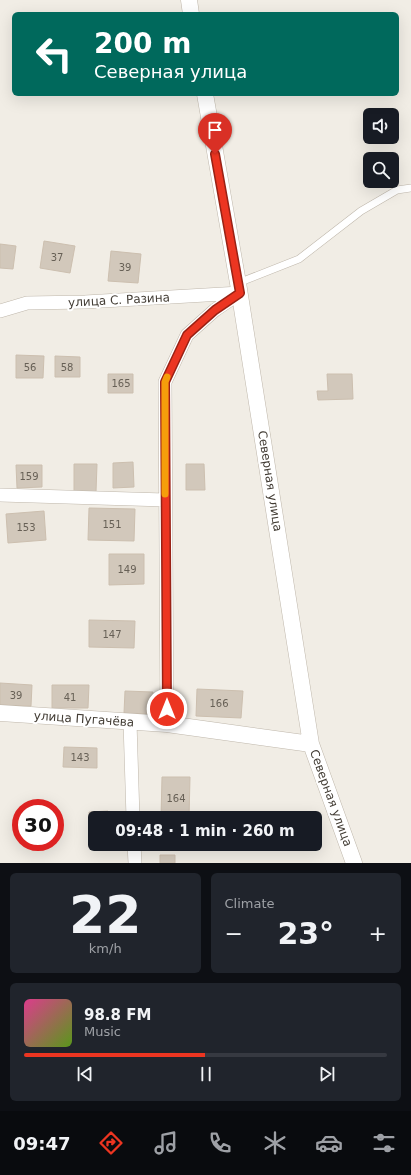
<!DOCTYPE html>
<html lang="en">
<head>
<meta charset="utf-8">
<style>
	:root { --surface:#171b24; --page:#20242c; --text:#f1f3f6; --muted:#9ea1a6; --line:#363941; --accent:#ec3521 }
	body { margin:0; font-family:"DejaVu Sans",sans-serif; background:var(--page); color:var(--text); height:100vh; display:flex; flex-direction:column; font-size:15px; white-space:nowrap }
	* { box-sizing:border-box; margin:0 }
	p { font-size:13px; color:var(--muted) }
	.icon { flex:none; width:22px; height:22px; fill:none; stroke:currentColor; stroke-width:2; stroke-linecap:round; stroke-linejoin:round }
	.map { position:relative; height:863px; overflow:hidden }
	.drawer { display:flex; flex-direction:column; gap:10px; padding:10px; background:#0d0f14; flex:1 }
	.drawer>* { flex:none }
	.banner { position:absolute; left:12px; top:12px; width:387px; height:84px; border-radius:6px; box-shadow:0 4px 16px #0002; background:#00695c; color:#fff; overflow:hidden }
	.fabs { position:absolute; left:363px; top:108px; display:grid; gap:8px }
	.fabs a { display:grid; place-items:center; width:36px; height:36px; border-radius:6px; background:var(--surface); box-shadow:0 4px 16px #0002; font-size:20px }
	.speed { position:absolute; left:12px; top:799px; display:flex; gap:8px; font-size:20px; font-weight:700; text-align:center }
	.speed>* { display:grid; place-content:center; width:52px; height:52px; border-radius:50%; background:var(--surface); box-shadow:0 4px 16px #0002; line-height:1 }
	.speed .limit { border:6px solid #d22; background:#fff; color:#111 }
	.pin { position:absolute; display:grid; place-items:center; width:34px; height:34px; color:#fff; margin:-41px -17px; border-radius:50% 50% 50% 0; rotate:-45deg; box-shadow:0 0 4px #0007 }
	.pin .icon { rotate:45deg }
	.me { position:absolute; width:44px; margin:-22px; rotate:0deg; stroke-linejoin:round; filter:drop-shadow(0 0 3px #0008) }
	.turn { display:flex; align-items:center; gap:14px; height:84px; padding:0 16px; font-size:18px }
	.turn .icon { width:52px; height:52px; stroke-width:2.5 }
	.turn b { display:block; font-size:28px; line-height:34px }
	.big { font-size:30px; font-weight:700; line-height:1.1 }
	.drawer .widget { flex:1; display:flex; flex-direction:column; justify-content:center; gap:6px; min-width:0; padding:0 14px; border-radius:6px; background:var(--page) }
	.drawer .dial { align-items:center; gap:0 }
	.dial b { font-size:52px; line-height:1 }
	.song { display:flex; align-items:center; gap:12px }
	.cover { width:48px; height:48px; border-radius:6px; background:linear-gradient(135deg,hsl(330 70% 55%),hsl(90 70% 35%)) }
	.played { height:4px; border-radius:2px; background:linear-gradient(90deg,var(--accent) 50%,var(--line) 50%) }
	.keys { display:flex; justify-content:space-around; direction:ltr }
	.heat { display:flex; justify-content:space-between; align-items:center; font-size:22px; direction:ltr }
	.drawer .tiles { flex:1; display:grid; gap:10px; grid-template-columns:1fr 1fr }
	.widget:last-child { grid-column:span 2 }
	.trip { position:absolute; left:88px; top:811px; width:234px; height:40px; border-radius:6px; background:var(--surface); box-shadow:0 4px 16px #0002; font-weight:700; line-height:40px; text-align:center }
	.dock { display:flex; height:64px; justify-content:space-around; align-items:center; background:#090b0e; color:var(--muted) }
	.dock .icon { width:28px; height:28px }
	.dock .current { color:var(--accent) }
	.dock b { font-size:18px; color:var(--text) }
	.map>svg:first-child { display:block }
	.building { fill:#d2c8bb; stroke:#ccbfaf }
	.lines { fill:none; stroke-linecap:round; stroke-linejoin:round }
	.service-casing { stroke:#bfb7ab; stroke-width:8 }
	.minor-casing { stroke:#bfb7ab; stroke-width:14 }
	.tertiary-casing { stroke:#bfb7ab; stroke-width:17 }
	.service { stroke:#fff; stroke-width:7 }
	.minor { stroke:#fff; stroke-width:13 }
	.tertiary { stroke:#fff; stroke-width:16 }
	.route-casing { stroke:#992215; stroke-width:10 }
	.route { stroke:#ec3521; stroke-width:7 }
	.slow { stroke:#f59e0b; stroke-width:7 }
	.labels { text-anchor:middle; dominant-baseline:central; stroke-width:4; stroke-linejoin:round; paint-order:stroke }
	.number-label { font-size:10px; fill:#676056 }
	.street-label { font-size:12px; fill:#433d35; stroke:#fff }
</style>
</head>
<body>
<div class="map">
<svg width="411" height="863" viewBox="0 0 411 863">
	<rect width="100%" height="100%" fill="#f1ede5"/>
	<path class="building" d="M44,241L75,246L70,273L40,268Z
		M0,244L16,246L13,269L0,268Z
		M111,251L141,254L138,283L108,281Z
		M16,355L44,356L43,378H16Z
		M55,356L80,357V377H55Z
		M108,374H133V393H108Z
		M327,374H352L353,399L318,400L317,391H328Z
		M133,462L134,487L113,488V463Z
		M74,464H97L96,492H74Z
		M186,464H204L205,490H186Z
		M16,465H42V487L17,488Z
		M89,508L135,509L134,541L88,540Z
		M44,511L46,540L8,543L6,514Z
		M109,554H144V584L109,585Z
		M89,620L135,621L134,648L89,647Z
		M0,683L32,685L31,706L0,705Z
		M52,685H89L88,708H52Z
		M197,689L243,691L241,718L196,716Z
		M125,691L153,692L152,714L124,713Z
		M64,747L97,748V768L63,767Z
		M162,777H190L189,818H161Z
		M108,811V818H95V840H89V812Z
		M160,855H175V863H160Z"/>
	<g class="lines">
		<defs>
			<path id="service" d="M238,283L299,259L361,211L397,190L411,188"/>
			<path id="minor" d="M0,311L27,303L85,302L240,293
				M0,495L165,500
				M130,722L133,818
				M167,724L165,382L187,335L215,310L240,293
				M134,844L135,863"/>
			<path id="tertiary" d="M189,0L191,14
				M205,94L238,283L311,744L354,863
				M0,713L167,724L311,744"/>
		</defs>
		<use href="#service" class="service-casing"/>
		<use href="#minor" class="minor-casing"/>
		<use href="#tertiary" class="tertiary-casing"/>
		<use href="#service" class="service"/>
		<use href="#minor" class="minor"/>
		<use href="#tertiary" class="tertiary"/>
	</g>
	<g class="lines">
		<defs>
			<path id="route" d="M167,709L165,382L187,335L215,310L240,293L215,154"/>
		</defs>
		<use href="#route" class="route-casing"/>
		<use href="#route" class="route"/>
		<path class="slow" d="M165,494V382L167,377"/>
	</g>
	<g class="labels">
		<g class="number-label">
			<text x="57" y="257">37</text>
			<text x="125" y="267">39</text>
			<text x="30" y="367">56</text>
			<text x="67" y="367">58</text>
			<text x="121" y="383">165</text>
			<text x="29" y="476">159</text>
			<text x="112" y="524">151</text>
			<text x="26" y="527">153</text>
			<text x="127" y="569">149</text>
			<text x="112" y="634">147</text>
			<text x="16" y="695">39</text>
			<text x="70" y="697">41</text>
			<text x="219" y="703">166</text>
			<text x="80" y="757">143</text>
			<text x="176" y="798">164</text>
		</g>
		<g class="street-label">
			<text transform="translate(119 300) rotate(-3)">улица С. Разина</text>
			<text transform="translate(270 481) rotate(81)">Северная улица</text>
			<text transform="translate(84 719) rotate(4)">улица Пугачёва</text>
			<text transform="translate(331 798) rotate(70)">Северная улица</text>
		</g>
	</g>
</svg>
<div class="fabs">
<a><svg class="icon" aria-label="sound" viewBox="0 0 24 24"><path d="M4 9h4l5-4v14l-5-4H4zM17 9q2 3 0 6"/></svg></a>
<a><svg class="icon" aria-label="search" viewBox="0 0 24 24"><circle cx="10" cy="10" r="6"/><path d="M15 15l6 6"/></svg></a>
</div>
<div class="speed"><div class="limit">30</div></div>
<div class="pin" style="left:215px;top:154px;background:#d93025"><svg class="icon" aria-label="arrive" viewBox="0 0 24 24"><path d="M6 21V4h12l-3 4 3 4H6"/></svg></div>
<svg class="me" style="left:167px;top:709px" viewBox="-20 -20 40 40"><circle r="17" fill="#ec3521" stroke="#fff" stroke-width="3"/><path d="M0-11L8 9 0 5-8 9z" fill="#fff"/></svg>
<div class="trip">09:48 · 1 min · 260 m</div>
<div class="banner">
<div class="turn"><svg class="icon" aria-label="left" viewBox="0 0 24 24"><path d="M17 20v-9H6M10 6l-5 5 5 5"/></svg><div><b>200 m</b>Северная улица</div></div>
</div>
</div>
<section class="drawer">
<div class="tiles">
<div class="widget dial"><b>22</b><p>km/h</p></div>
<div class="widget"><p>Climate</p>
<div class="heat"><a>−</a><b class="big">23°</b><a>+</a></div>
</div>
<div class="widget">
<div class="song"><i class="cover"></i><div><b>98.8 FM</b><p>Music</p></div></div>
<div class="played"></div>
<div class="keys"><svg class="icon" aria-label="previous" viewBox="0 0 24 24"><path d="M18 5L8 12l10 7zM5 5v14"/></svg><svg class="icon" aria-label="pause" viewBox="0 0 24 24"><path d="M8 5v14M16 5v14"/></svg><svg class="icon" aria-label="next" viewBox="0 0 24 24"><path d="M6 5l10 7-10 7zM19 5v14"/></svg></div>
</div>
</div>
</section>
<nav class="dock">
<b>09:47</b>
<svg class="icon current" aria-label="directions" viewBox="0 0 24 24"><path d="M12 3l9 9-9 9-9-9zM9 14v-3h6M13 9l2 2-2 2"/></svg>
<svg class="icon" aria-label="music" viewBox="0 0 24 24"><path d="M9 18V5l10-2v13"/><circle cx="6" cy="18" r="3"/><circle cx="16" cy="16" r="3"/></svg>
<svg class="icon" aria-label="phone" viewBox="0 0 24 24"><path d="M5 4h4l2 5-3 2q2 4 5 5l2-3 5 2v4C11 20 4 13 5 4z"/></svg>
<svg class="icon" aria-label="climate" viewBox="0 0 24 24"><path d="M12 3v18M4 7l16 10M4 17L20 7"/></svg>
<svg class="icon" aria-label="car" viewBox="0 0 24 24"><path d="M5 17H2v-5l4-1 3-4h7l3 4 3 1v5h-3M9 17h6M6 11h13"/><circle cx="7" cy="17" r="2"/><circle cx="17" cy="17" r="2"/></svg>
<svg class="icon" aria-label="filters" viewBox="0 0 24 24"><path d="M4 7h16M4 17h16"/><circle cx="9" cy="7" r="2"/><circle cx="15" cy="17" r="2"/></svg>
</nav>
</body>
</html>
